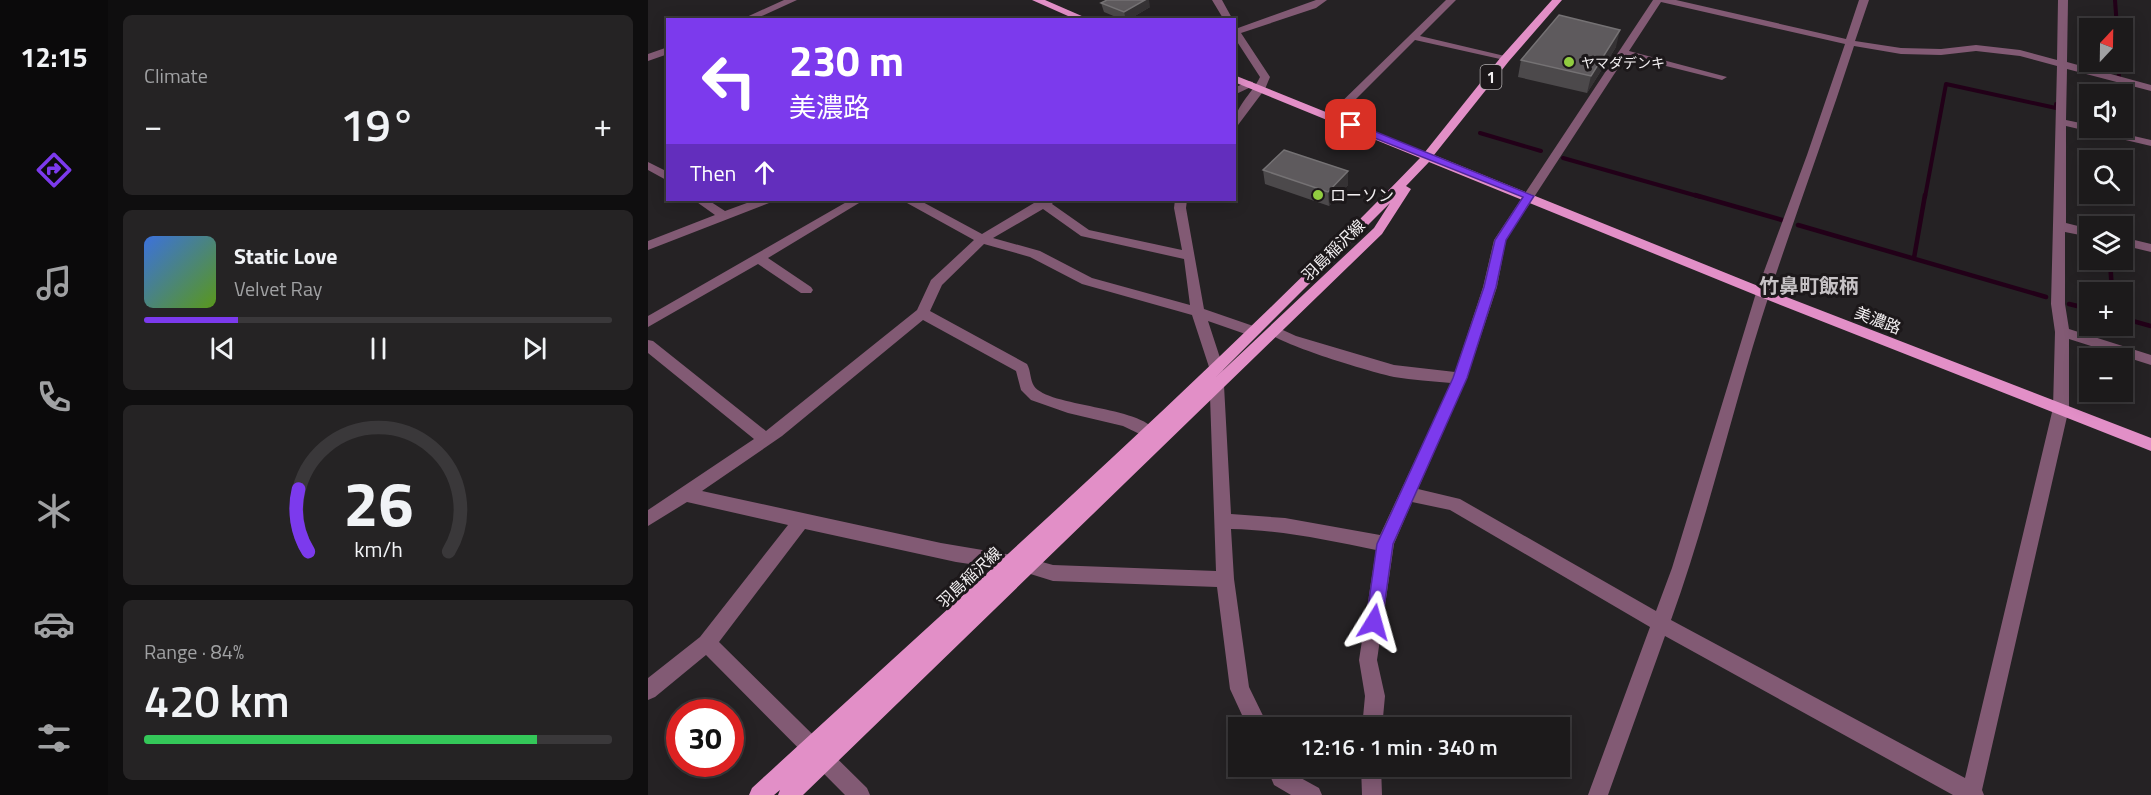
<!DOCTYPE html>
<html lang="en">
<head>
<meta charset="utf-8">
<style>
	:root { --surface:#1c1a1b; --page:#252324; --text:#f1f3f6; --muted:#a0a1a3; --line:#3a383a; --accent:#7c3aed }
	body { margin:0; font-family:"Titillium Web","Noto Sans JP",sans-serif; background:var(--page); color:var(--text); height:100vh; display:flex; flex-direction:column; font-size:22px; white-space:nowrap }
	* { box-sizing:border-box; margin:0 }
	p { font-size:20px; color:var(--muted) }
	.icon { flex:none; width:33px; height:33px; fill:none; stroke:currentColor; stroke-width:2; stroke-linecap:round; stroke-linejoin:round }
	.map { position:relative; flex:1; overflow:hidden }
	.drawer { display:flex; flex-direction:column; gap:15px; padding:15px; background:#0f0e0f; width:540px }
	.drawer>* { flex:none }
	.banner { position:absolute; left:18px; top:18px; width:570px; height:183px; border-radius:0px; box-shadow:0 3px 15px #0003,0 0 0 2px var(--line); background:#7c3aed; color:#fff; overflow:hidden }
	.needle { width:39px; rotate:22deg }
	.buttons { position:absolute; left:1431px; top:18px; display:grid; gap:12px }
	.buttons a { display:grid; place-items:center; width:54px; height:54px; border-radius:0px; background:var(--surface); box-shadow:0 3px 15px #0003,0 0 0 2px var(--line); font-size:30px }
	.speed { position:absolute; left:18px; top:699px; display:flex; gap:12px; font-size:30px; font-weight:700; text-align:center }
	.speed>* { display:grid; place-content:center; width:78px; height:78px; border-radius:50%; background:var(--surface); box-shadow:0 3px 15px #0003,0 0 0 2px var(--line); line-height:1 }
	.speed .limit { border:9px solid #d22; background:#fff; color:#111 }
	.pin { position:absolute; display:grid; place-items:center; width:51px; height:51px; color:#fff; margin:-26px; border-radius:12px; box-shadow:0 3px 9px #0006 }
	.me { position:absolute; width:66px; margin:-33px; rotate:8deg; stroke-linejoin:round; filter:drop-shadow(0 0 4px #0008) }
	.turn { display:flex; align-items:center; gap:21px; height:126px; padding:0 24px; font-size:27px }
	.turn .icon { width:78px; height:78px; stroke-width:2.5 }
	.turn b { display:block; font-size:42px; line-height:51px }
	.then { display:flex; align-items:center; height:57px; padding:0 24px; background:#0003; gap:12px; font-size:22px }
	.big { font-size:45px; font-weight:600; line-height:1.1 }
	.drawer .card { flex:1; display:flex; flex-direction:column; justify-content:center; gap:9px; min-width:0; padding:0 21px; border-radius:9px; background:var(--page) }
	.drawer .dial { align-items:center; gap:0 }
	.dial svg { height:156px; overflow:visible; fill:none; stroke:var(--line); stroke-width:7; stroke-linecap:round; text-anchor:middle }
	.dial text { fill:var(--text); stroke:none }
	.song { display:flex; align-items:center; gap:18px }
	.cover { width:72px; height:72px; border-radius:9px; background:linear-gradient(135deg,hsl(220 70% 55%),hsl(90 70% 35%)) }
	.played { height:6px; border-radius:3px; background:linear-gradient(90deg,var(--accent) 20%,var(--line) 20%) }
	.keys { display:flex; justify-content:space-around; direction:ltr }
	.heat { display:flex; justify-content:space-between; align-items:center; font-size:33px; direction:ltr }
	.charge { height:9px; border-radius:4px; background:linear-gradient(90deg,#34c759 84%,var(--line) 0) }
	.trip { position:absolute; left:580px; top:717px; width:342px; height:60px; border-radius:0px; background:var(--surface); box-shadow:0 3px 15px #0003,0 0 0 2px var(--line); font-weight:600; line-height:60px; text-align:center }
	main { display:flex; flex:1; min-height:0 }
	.tabs { display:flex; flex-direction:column; width:108px; justify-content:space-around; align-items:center; background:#0b0a0b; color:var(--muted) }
	.tabs .icon { width:42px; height:42px }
	.tabs .active { color:var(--accent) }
	.tabs b { font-size:27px; color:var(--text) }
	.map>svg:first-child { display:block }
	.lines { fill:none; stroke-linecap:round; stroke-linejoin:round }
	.stream-far1 { stroke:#220018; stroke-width:4 }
	.stream { stroke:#220018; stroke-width:4.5 }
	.minor { fill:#825a74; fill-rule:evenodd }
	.major { fill:#e28fc7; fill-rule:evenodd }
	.wall { fill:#4c494b }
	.shaded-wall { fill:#353234 }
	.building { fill:#5e5a5d; stroke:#757274; stroke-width:1.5 }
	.route { fill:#7c3aed; stroke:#51269a; stroke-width:1.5 }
	.poi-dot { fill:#91cd40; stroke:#1c181a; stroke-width:2 }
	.labels { text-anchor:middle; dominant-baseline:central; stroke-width:6; stroke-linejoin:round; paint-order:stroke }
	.far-poi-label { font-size:14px; fill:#f2eff1; stroke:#1c181a; text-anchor:start }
	.shield { fill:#1c181a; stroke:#b2aeb0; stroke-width:1.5 }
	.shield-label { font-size:15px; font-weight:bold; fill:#f2eff1 }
	.poi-label { font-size:16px; fill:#f2eff1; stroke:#1c181a; text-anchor:start }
	.street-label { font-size:16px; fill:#f2eff1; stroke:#1c181a }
	.quarter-label { font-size:20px; font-weight:bold; fill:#c6c2c5; stroke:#1c181a }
</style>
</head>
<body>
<main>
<nav class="tabs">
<b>12:15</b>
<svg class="icon active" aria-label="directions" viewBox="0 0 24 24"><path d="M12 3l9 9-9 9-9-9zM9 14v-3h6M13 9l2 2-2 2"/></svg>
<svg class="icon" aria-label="music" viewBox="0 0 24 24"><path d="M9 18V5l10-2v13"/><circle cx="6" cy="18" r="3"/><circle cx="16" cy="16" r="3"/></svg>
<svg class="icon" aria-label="phone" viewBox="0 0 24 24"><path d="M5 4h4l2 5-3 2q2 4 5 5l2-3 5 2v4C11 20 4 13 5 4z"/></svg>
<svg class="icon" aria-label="climate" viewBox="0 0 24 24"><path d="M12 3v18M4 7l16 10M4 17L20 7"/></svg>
<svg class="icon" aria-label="car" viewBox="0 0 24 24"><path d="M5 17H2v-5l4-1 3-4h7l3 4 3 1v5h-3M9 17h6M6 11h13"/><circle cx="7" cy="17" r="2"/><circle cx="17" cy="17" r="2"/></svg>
<svg class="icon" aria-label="filters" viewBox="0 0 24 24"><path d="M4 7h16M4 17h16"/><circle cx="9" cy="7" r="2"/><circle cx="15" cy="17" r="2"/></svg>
</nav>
<section class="drawer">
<div class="card"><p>Climate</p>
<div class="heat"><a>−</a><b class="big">19°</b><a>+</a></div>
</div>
<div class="card">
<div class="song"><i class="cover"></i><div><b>Static Love</b><p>Velvet Ray</p></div></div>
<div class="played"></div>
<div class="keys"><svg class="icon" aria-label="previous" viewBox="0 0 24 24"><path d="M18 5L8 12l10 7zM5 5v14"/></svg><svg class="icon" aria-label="pause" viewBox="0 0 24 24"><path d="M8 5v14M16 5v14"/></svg><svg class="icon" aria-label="next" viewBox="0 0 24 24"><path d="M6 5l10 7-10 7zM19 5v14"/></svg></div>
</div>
<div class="card dial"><svg viewBox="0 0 100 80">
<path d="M14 69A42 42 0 1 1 86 69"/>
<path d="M14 69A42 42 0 0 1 9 37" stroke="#7c3aed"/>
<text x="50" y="56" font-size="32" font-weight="700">26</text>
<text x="50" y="72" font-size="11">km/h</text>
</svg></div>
<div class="card"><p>Range · 84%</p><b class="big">420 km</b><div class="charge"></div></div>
</section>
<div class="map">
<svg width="1503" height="795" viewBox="0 0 1503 795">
	<rect width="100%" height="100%" fill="#252224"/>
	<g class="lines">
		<path class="stream-far1" d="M1467,0L1469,28
			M1470,62L1471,77
			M1471,82V94
			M832,133L893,151
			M915,158L1053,197
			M1277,197L1298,84L1408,108V104"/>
		<path class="stream" d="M1047,195L1134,220
			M1150,225L1398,297
			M1266,258L1277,195
			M1462,260L1464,292
			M1421,304L1442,309
			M1474,318L1503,326"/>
		<path class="minor" d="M136,0H149L105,20H92Z
			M564,0H574L585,20H576Z
			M668,0H679L668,8L593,33L622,77L617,89L590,125L586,126C586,107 604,94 612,77L586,37V26L590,28Z
			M798,0H808L772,36L861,57V61L767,40L688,119H680V115Z
			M1005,0H1028L1198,39L1211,0H1221L1207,41L1253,48L1293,49L1328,45L1372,50L1409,60L1410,0H1420L1419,62L1503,85V91L1419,69L1418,120L1442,125V128H1451L1503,140V146L1418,126V223L1442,229V237L1417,232V304L1421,329L1503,355V365L1421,339V408L1334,790L1336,795H1305L1017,636L960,795H940L1002,627L802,510L764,502L746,544L729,660L737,696L734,728H714L717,696L711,660L728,550C680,540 632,530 583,529L586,579L601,687L621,728H600L582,689L569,587L405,581L376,572L308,562L157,529L71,642L219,788L222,795H197L58,655L7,697L0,700V678L52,637L140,525L39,502L0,526V510L106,439L0,353V340L5,341L118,431L269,310L283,280L326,240L259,203L257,200H271L334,234L391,200H407L404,204L441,230L534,250L526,208L527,200H539L538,208L556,309L611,328L613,332L606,337L560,321L575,367L583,514L637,518L732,535L803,383C784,381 765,380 746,377C726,373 628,344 619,331L626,326L648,336L746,365L807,372L835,287L846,240ZM1013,2L1197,44L1159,155L1108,293L1024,568L1008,611L812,499L770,489L819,378L849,287L858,240L978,56L1074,80L1079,77L981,51ZM1206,46L1253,54L1293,55L1328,51L1372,56L1409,66L1403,304L1407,332L1405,408L1317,778L1023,620C1062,512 1086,401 1122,292C1149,210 1179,129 1206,46ZM395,209L433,236L536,259L542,305L444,278L392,251L345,238ZM336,244L382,257L434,284L544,315L561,367L568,571L405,565L376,557L293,543L54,491L134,436L275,320L368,371L373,390L383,400L420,413L475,426L500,438L505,436L508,432C494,406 400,407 386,386C382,380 383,371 379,364L282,311L294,285Z
			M20,47V54L0,61V54Z
			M601,81L605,82V86L586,95V88Z
			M0,162L20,172V181L0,170Z
			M46,200H60L77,211L107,200H123L121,203L0,250V241L67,215Z
			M202,200H216L120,258L163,287L165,290L163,293H153L110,264L0,327V316Z
			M1474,237L1503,244V252L1474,245Z
			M618,766H639L640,771L671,788L674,795H643L626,785Z
			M713,766H733L734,795H714Z"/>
		<path class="major" d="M384,0H397L443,20H429Z
			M904,0H914L861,61L786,155L1120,290L1503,438V451L1110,296L781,162L758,186L763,189L734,234L155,795H130L132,790L126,795H101L104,788C329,581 559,378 772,158L586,82V75L777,152L853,57ZM742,203L726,228L568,377Z"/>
	</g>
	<path class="wall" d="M453,3L502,7L480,20H475L456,12Z
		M968,47L939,93L870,77L873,60Z
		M615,170L700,185L681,206L617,184Z"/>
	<path class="shaded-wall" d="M497,0H501L502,7L480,20H478L476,12Z
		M972,30L968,47L939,93L943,76Z
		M700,171V185L681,206L680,192Z"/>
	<path class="building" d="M459,0H497L476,12L453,3Z
		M911,15L972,30L943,76L873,60Z
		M636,150L700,171L680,192L615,170Z"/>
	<path class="route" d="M699,123H706L886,196L858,240L848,287L819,378L745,544L734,622L732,627L726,629L720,627L718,622L729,544L805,378L836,287L847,240L875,197L699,127Z"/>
	<g class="poi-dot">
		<circle cx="921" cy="62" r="6"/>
		<circle cx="670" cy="195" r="6"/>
	</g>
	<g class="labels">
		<g class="far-poi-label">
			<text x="933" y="62">ヤマダデンキ</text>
		</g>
		<rect class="shield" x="832.5" y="65" width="21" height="24" rx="4.5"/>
		<g class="shield-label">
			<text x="843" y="77">1</text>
		</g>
		<g class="poi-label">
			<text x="682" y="195">ローソン</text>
		</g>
		<g class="street-label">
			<text transform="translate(685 250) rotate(-44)">羽島稲沢線</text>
			<text transform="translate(1230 320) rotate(21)">美濃路</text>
			<text transform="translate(321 577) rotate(-43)">羽島稲沢線</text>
		</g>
		<g class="quarter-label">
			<text x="1161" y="285">竹鼻町飯柄</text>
		</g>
	</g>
</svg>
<div class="buttons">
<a><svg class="needle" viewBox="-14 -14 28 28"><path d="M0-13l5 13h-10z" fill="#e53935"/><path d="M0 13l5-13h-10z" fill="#a0a1a3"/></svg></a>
<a><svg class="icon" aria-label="sound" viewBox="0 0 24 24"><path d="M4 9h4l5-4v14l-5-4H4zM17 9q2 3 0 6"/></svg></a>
<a><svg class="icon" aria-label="search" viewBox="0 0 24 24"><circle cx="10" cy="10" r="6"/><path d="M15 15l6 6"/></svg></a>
<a><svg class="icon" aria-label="layers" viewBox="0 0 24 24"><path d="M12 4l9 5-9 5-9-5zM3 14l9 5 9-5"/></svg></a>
<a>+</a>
<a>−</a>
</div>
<div class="speed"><div class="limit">30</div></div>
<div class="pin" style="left:703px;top:125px;background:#d93025"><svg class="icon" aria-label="arrive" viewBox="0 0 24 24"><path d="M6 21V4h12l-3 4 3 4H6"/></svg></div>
<svg class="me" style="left:726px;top:622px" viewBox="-20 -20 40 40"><path d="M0-17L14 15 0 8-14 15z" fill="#7c3aed" stroke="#fff" stroke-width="4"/></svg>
<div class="trip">12:16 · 1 min · 340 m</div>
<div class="banner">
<div class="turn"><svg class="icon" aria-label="left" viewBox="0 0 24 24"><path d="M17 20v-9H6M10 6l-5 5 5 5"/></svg><div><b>230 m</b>美濃路</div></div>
<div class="then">Then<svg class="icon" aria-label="ahead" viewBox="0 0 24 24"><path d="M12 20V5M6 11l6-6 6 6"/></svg></div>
</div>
</div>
</main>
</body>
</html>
